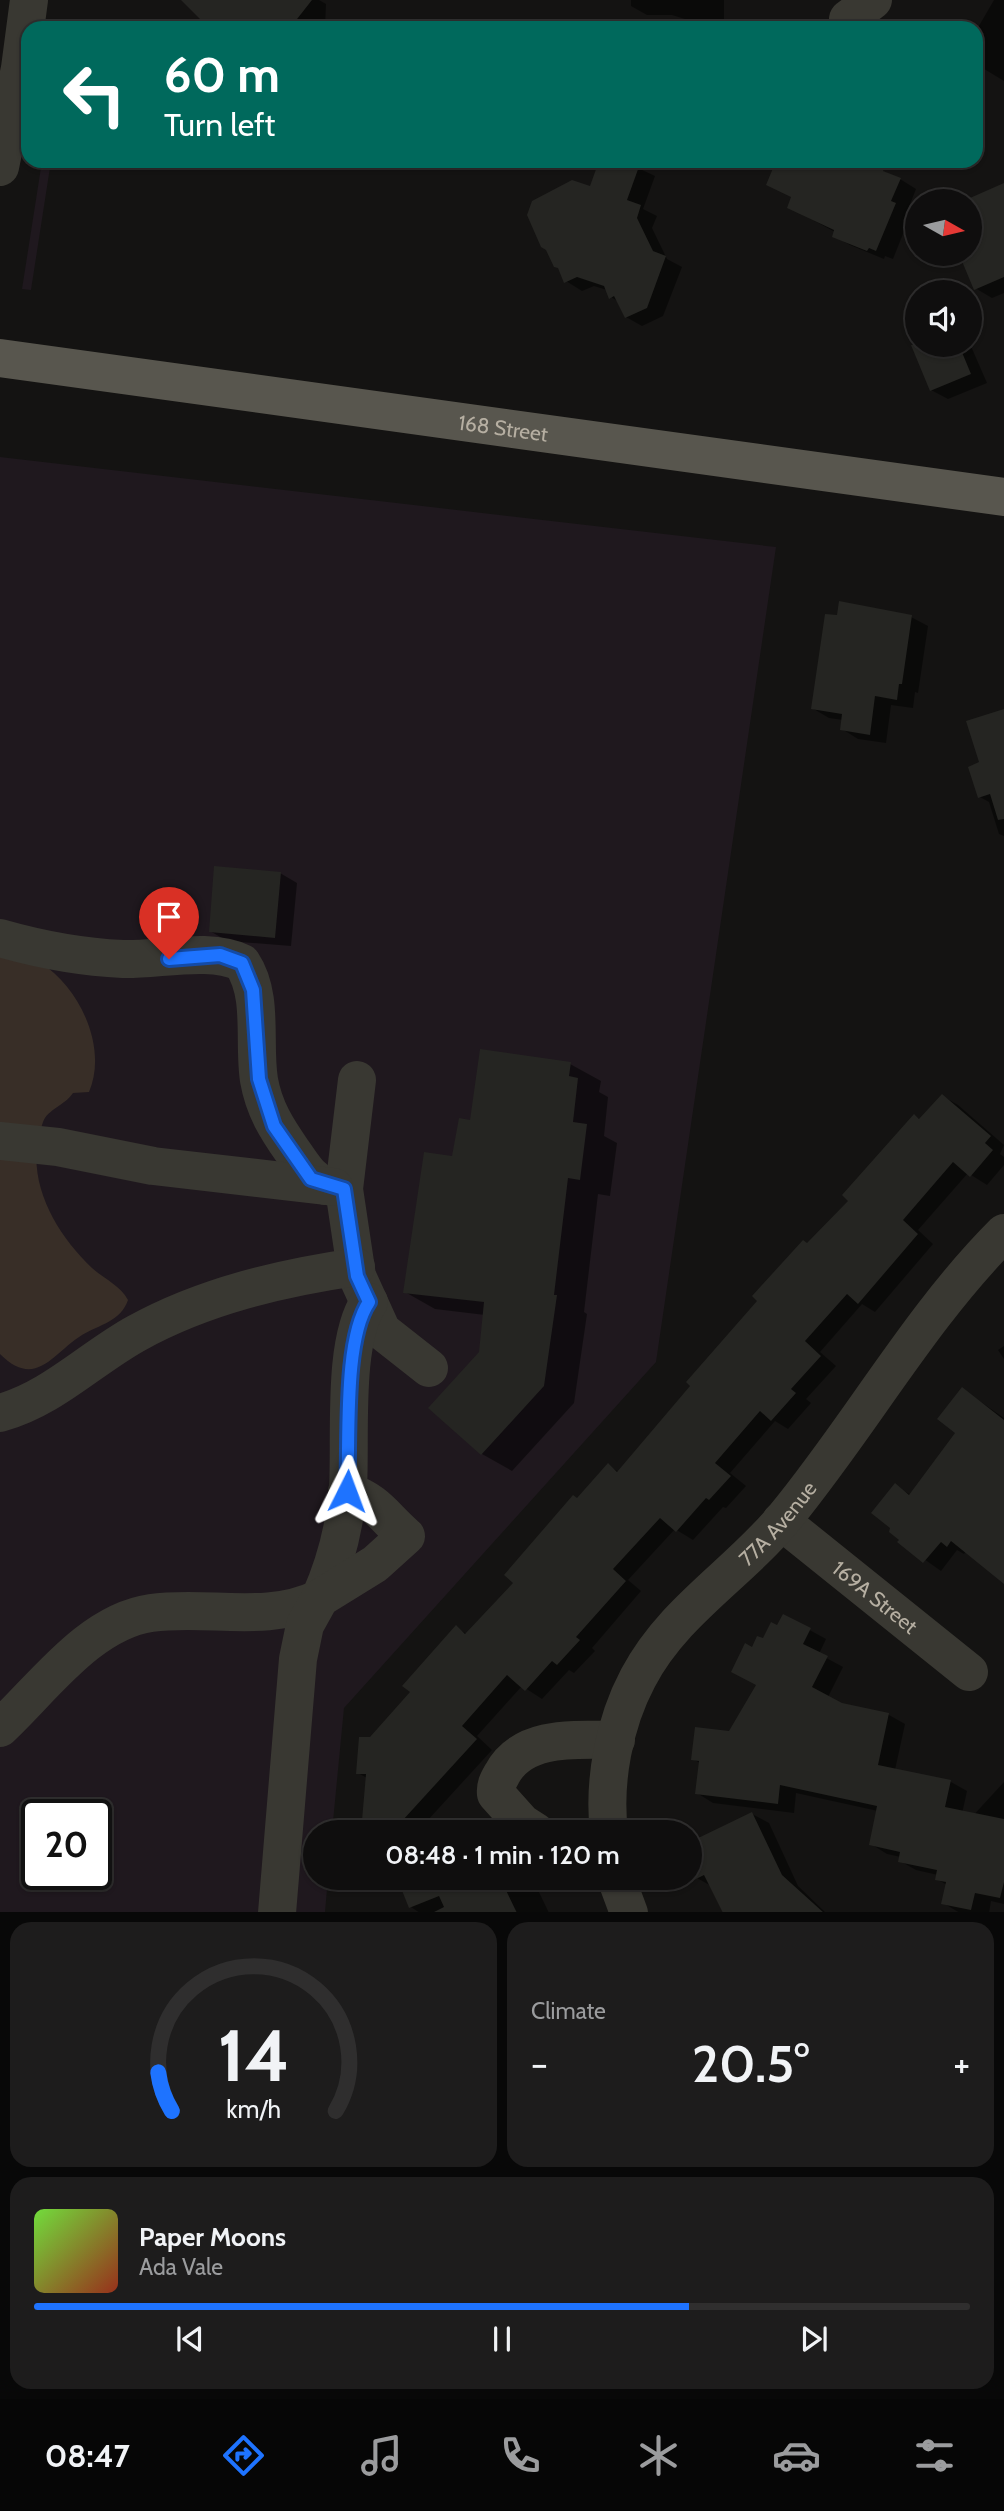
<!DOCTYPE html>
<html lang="en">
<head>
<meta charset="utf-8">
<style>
	:root { --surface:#0f0e0e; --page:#1d1c1c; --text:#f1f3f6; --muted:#9b9c9e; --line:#2f2e2e; --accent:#1e73ff }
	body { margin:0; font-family:Cabin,sans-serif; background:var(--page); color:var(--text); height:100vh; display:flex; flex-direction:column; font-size:26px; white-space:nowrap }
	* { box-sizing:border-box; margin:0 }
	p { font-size:23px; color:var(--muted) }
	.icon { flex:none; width:38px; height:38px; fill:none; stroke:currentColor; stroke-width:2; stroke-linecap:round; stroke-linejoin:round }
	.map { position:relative; height:1912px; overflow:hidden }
	.details { display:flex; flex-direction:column; gap:10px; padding:10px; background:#080808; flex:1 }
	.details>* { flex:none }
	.hud { position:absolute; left:21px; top:21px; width:962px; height:147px; border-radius:21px; box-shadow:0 2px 5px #0004,0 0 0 2px var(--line); background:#00695c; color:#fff; overflow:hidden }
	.needle { width:46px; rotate:98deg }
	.buttons { position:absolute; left:905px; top:189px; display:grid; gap:14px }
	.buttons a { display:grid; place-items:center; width:77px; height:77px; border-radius:50%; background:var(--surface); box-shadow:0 2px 5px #0004,0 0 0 2px var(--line); font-size:35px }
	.speed { position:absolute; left:21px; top:1799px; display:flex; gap:14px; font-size:35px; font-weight:700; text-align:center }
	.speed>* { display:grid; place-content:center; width:91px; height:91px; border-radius:50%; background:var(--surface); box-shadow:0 2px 5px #0004,0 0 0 2px var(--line); line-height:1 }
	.speed .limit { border:4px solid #111; border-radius:10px; background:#fff; color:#111 }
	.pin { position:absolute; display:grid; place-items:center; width:60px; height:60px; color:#fff; margin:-72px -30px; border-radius:50% 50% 50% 0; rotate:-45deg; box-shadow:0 0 7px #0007 }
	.pin .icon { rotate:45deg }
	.me { position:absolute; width:77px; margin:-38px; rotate:3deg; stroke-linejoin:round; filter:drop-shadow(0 0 5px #0008) }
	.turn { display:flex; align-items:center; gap:24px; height:147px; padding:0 28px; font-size:32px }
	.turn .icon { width:91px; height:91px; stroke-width:2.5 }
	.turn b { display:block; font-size:49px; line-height:60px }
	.big { font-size:52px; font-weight:600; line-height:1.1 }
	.details .card { flex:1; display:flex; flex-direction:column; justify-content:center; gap:10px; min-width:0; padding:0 24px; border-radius:21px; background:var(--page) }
	.details .dial { align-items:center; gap:0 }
	.dial svg { height:182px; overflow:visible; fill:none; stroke:var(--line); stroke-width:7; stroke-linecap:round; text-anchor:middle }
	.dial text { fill:var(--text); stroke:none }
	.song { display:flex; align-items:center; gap:21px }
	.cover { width:84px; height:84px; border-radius:10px; background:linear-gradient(135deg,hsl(100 70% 55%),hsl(10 70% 35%)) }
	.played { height:7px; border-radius:4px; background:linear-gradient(90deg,var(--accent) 70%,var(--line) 70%) }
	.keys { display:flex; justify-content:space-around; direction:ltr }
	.heat { display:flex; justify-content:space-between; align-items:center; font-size:38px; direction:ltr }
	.details .tiles { flex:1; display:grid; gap:10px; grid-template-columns:1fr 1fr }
	.card:last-child { grid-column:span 2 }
	.trip { position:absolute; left:303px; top:1820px; width:399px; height:70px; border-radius:35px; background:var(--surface); box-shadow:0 2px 5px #0004,0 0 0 2px var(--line); font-weight:600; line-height:70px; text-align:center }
	.menu { display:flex; height:112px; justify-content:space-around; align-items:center; background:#060606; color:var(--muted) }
	.menu .icon { width:49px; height:49px }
	.menu .current { color:var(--accent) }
	.menu b { font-size:32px; color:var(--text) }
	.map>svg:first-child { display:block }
	.green { fill:#1f181e; fill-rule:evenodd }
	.water { fill:#382e27 }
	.shadow { fill:#0007 }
	.building { fill:#252522 }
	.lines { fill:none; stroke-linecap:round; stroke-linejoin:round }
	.minor { stroke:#393832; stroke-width:38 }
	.major { stroke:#58564e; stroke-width:38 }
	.route-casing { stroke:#144ba6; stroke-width:18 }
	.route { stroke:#1e73ff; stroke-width:12 }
	.labels { text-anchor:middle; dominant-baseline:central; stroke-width:7; stroke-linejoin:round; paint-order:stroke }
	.street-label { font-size:21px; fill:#b6afa2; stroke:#0e0e0d }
</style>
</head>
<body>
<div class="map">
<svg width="1004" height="1913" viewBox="0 0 1004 1913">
	<rect width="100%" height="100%" fill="#141312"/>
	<path class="green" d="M42,161H51L31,290L22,289Z
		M0,457L776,547L656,1362L344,1708L332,1832H315V1878H328L325,1912L0,1913ZM37,1815H96V1874H37Z"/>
	<path class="water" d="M0,949C13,954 30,956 41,963C80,988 108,1048 89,1092L73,1093C64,1106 48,1109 43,1122C22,1176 54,1232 92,1268C104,1279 120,1285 128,1300C121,1321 99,1325 82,1335C53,1353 36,1390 0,1354Z"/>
	<path class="shadow" d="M200,0H319L326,4L325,27L205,28Z
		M631,0H735H724V20H688L672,15H647L631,6Z
		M994,0H1004V81L976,64V31Z
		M601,161H623L655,176L643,209L657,216L652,228L667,259L682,267L663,316L642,326L626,317L619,302L611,297L607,290L594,286L582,291L566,281Z
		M778,161H847L900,179L916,189L907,212L911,214L893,259L885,256L884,259L850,245L834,236L835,232L789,207L793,197Z
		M1004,185V293L992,298L975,288L966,254H970V215L979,211Z
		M970,344L987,383L948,399L931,390L915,350L929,345Z
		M911,617L928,626L918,693L915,692L913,708L891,705L886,743L858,739L842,729L843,720L829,718L812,708Z
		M1004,711V836L999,834L989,802L980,797L982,764Z
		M280,873L297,883L291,946L227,941L210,931Z
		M570,1064L601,1081L599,1092L608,1097L604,1136L617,1143L610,1196L598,1194L584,1312L587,1314L574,1403L512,1471L482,1454L430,1408L480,1353L485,1315L435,1309L405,1292L454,1158L472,1122Z
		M942,1096L958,1105L1004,1145L1000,1154L1004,1157V1165L987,1185L968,1173L918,1230L933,1244L875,1312L862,1304L820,1352L836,1366L806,1399L811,1403L788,1429L775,1421L730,1473L746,1486L726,1508L723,1507L693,1540L675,1529L628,1580L641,1591L592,1648L595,1651L574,1673L569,1670L542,1699L522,1686L477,1736L492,1750L417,1832H373L367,1778L358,1773L370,1739L412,1692L456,1628L467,1634L515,1583L578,1499L608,1466L619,1472L809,1245L851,1201L914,1116L921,1120Z
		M1004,1346V1359L998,1350Z
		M962,1389L1004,1418V1582L966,1551L964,1554L957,1550L941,1571L900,1542L895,1486L911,1495L958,1433Z
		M784,1616L826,1639L819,1654L843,1667L828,1697L841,1704L889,1715L905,1724L895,1770L951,1782L967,1791L958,1832L1004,1782V1904L991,1901L989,1913H960L943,1903L947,1885L937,1879L938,1875L916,1870L900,1861L901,1857L887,1854L871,1844L878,1811L796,1793L794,1813L713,1803L697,1793L700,1763L693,1759L730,1733L758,1685L753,1649L778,1627Z
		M752,1814L769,1823L798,1886L826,1913H725L713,1887L697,1878L690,1863V1844Z
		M461,1822L477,1832H437Z
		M392,1878H496L511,1886L522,1881L538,1890L549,1913H420L411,1907L404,1889L395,1884Z"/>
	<path class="building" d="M181,0H312L290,28H209Z
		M599,161H641L627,200L641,205L637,218L653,251L666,256L647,308L625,318L614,296L609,299L604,286L577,277L564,283L558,268L554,267L546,250L541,247L527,215L532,201L572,180L590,186Z
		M776,161H887L883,171L901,178L891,201L896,203L876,251L869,248L867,251L832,237L834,230L787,208L791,197L766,185Z
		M1004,183V277L974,290L959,254H970V198Z
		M911,345H959L971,374L930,391Z
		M839,601L912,615L902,684H899L897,700L875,696L870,735L840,730L842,714L811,709L825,614L837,615Z
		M1004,709V819L998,820L990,794L978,798L968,767L979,762L966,721Z
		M214,866L281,872L275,938L209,932Z
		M480,1049L571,1062L569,1076L578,1078L573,1122L587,1124L580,1180L568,1178L554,1295H557L544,1386L481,1455L428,1408L479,1352L484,1302L403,1293L424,1152L452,1156L459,1118L470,1120Z
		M942,1094L991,1136L985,1143L993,1150L970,1177L953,1162L903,1220L918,1234L858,1304L847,1294L805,1341L821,1356L791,1389L796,1393L771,1421L760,1411L715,1463L731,1476L709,1500L706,1498L676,1532L660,1518L613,1569L626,1581L576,1637L580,1640L557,1665L552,1661L525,1691L507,1675L462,1726L477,1739L392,1832H361L366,1774H356L359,1737H370L410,1692L402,1686L456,1625L465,1634L513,1583L504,1575L573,1495L577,1498L608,1463L617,1472L690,1386L686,1382L757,1301L752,1296L803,1240L807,1243L848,1201L842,1195L914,1114L919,1119Z
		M962,1387L1004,1420V1584L951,1541L947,1547L941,1542L923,1563L897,1542L899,1540L889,1532L890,1528L871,1513L895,1483L909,1495L955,1433L937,1419Z
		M783,1614L811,1628L803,1644L828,1656L812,1687L842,1703L889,1713L878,1765L951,1780L945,1807L1004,1819V1882L1000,1898L975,1893L971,1910L941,1904L946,1882L935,1880L937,1870L898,1862L900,1852L869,1845L877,1806L780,1785L778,1804L695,1794L699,1761L691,1760L695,1727L729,1731L756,1685L731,1672L745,1643L752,1647L757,1636L763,1638L771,1622L777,1625Z
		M752,1812L782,1875L824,1913H723L704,1875L690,1882V1842Z
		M390,1878H484L487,1884L500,1878L517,1913H432L444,1907L439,1896L409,1908L399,1883L393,1885Z"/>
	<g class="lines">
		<g class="minor">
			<path d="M848,19L873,0"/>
			<path d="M0,167L20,68L29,0"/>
			<path d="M0,938C42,950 80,957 123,959C159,960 211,947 242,963C264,996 253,1042 259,1080C264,1109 277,1129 293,1152C304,1167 309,1178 326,1186"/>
			<path d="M357,1080L344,1189L357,1276L382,1331L429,1368"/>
			<path d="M0,1141L58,1147L153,1166L334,1187"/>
			<path d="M0,1413C52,1399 91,1358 137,1333C204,1296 281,1278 356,1267"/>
			<path id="s1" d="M781,1521L969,1672"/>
			<path d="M0,1728C43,1688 89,1622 151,1613C208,1605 266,1624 320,1598C335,1564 345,1525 348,1488C351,1438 342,1342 369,1302"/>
			<path d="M536,1832L522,1823L496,1794C495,1786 498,1781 502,1774C523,1734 578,1740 616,1740"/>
			<path id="s2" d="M609,1832C603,1782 614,1723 638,1678C673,1611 738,1574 784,1518C860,1426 919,1318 1004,1233"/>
			<path d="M616,1878L629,1913"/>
			<path d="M277,1913L298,1659L305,1625L320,1598L375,1564L406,1536C383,1516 378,1502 347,1491"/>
		</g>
		<path class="major" id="s3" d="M0,358L1004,497"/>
	</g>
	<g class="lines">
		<defs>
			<path id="route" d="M169,959L220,955L242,963L253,990L259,1079L274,1126L311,1179L344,1189L357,1276L369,1302C343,1340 350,1442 347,1491"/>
		</defs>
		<use href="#route" class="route-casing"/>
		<use href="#route" class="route"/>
	</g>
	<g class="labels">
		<g class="street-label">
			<text stroke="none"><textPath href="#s3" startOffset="508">168 Street</textPath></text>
			<text stroke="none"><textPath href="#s2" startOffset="368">77A Avenue</textPath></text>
			<text stroke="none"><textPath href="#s1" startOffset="121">169A Street</textPath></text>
		</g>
	</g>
</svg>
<div class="buttons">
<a><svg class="needle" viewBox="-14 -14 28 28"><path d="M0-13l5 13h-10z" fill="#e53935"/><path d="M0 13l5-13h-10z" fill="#9b9c9e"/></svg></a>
<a><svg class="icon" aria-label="sound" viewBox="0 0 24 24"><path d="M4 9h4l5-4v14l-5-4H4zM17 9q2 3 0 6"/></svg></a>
</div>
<div class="speed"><div class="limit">20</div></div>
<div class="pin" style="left:169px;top:959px;background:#d93025"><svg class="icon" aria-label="arrive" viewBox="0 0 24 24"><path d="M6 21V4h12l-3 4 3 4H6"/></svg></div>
<svg class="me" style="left:347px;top:1491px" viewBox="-20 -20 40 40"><path d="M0-17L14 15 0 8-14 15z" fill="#1e73ff" stroke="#fff" stroke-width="4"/></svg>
<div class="trip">08:48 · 1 min · 120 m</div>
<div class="hud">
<div class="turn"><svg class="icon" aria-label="left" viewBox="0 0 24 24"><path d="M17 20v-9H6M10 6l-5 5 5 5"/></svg><div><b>60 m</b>Turn left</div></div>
</div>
</div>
<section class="details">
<div class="tiles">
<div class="card dial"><svg viewBox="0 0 100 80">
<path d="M14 69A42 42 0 1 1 86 69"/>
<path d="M14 69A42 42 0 0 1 8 52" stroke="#1e73ff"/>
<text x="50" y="56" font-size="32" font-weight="700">14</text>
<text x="50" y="72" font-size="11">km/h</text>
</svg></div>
<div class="card"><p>Climate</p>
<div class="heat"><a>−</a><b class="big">20.5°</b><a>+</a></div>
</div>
<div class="card">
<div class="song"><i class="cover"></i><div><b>Paper Moons</b><p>Ada Vale</p></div></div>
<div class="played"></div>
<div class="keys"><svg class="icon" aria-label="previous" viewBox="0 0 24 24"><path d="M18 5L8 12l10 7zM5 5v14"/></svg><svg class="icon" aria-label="pause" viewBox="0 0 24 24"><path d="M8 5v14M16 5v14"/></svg><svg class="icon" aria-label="next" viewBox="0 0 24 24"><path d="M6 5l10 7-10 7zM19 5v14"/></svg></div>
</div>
</div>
</section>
<nav class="menu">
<b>08:47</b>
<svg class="icon current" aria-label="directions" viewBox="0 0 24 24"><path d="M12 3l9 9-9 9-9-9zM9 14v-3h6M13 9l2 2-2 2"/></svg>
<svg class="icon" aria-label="music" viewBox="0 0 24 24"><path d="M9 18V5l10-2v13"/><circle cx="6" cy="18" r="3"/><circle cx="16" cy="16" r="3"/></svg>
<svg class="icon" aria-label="phone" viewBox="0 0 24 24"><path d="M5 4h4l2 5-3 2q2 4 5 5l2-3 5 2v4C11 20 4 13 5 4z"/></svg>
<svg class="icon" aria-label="climate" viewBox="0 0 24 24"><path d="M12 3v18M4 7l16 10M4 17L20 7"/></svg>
<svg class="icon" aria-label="car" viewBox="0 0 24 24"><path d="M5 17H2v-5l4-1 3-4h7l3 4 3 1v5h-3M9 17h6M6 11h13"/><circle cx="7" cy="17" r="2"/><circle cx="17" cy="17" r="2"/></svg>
<svg class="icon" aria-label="filters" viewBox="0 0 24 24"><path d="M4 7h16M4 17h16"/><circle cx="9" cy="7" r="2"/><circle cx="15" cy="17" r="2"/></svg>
</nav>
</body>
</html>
